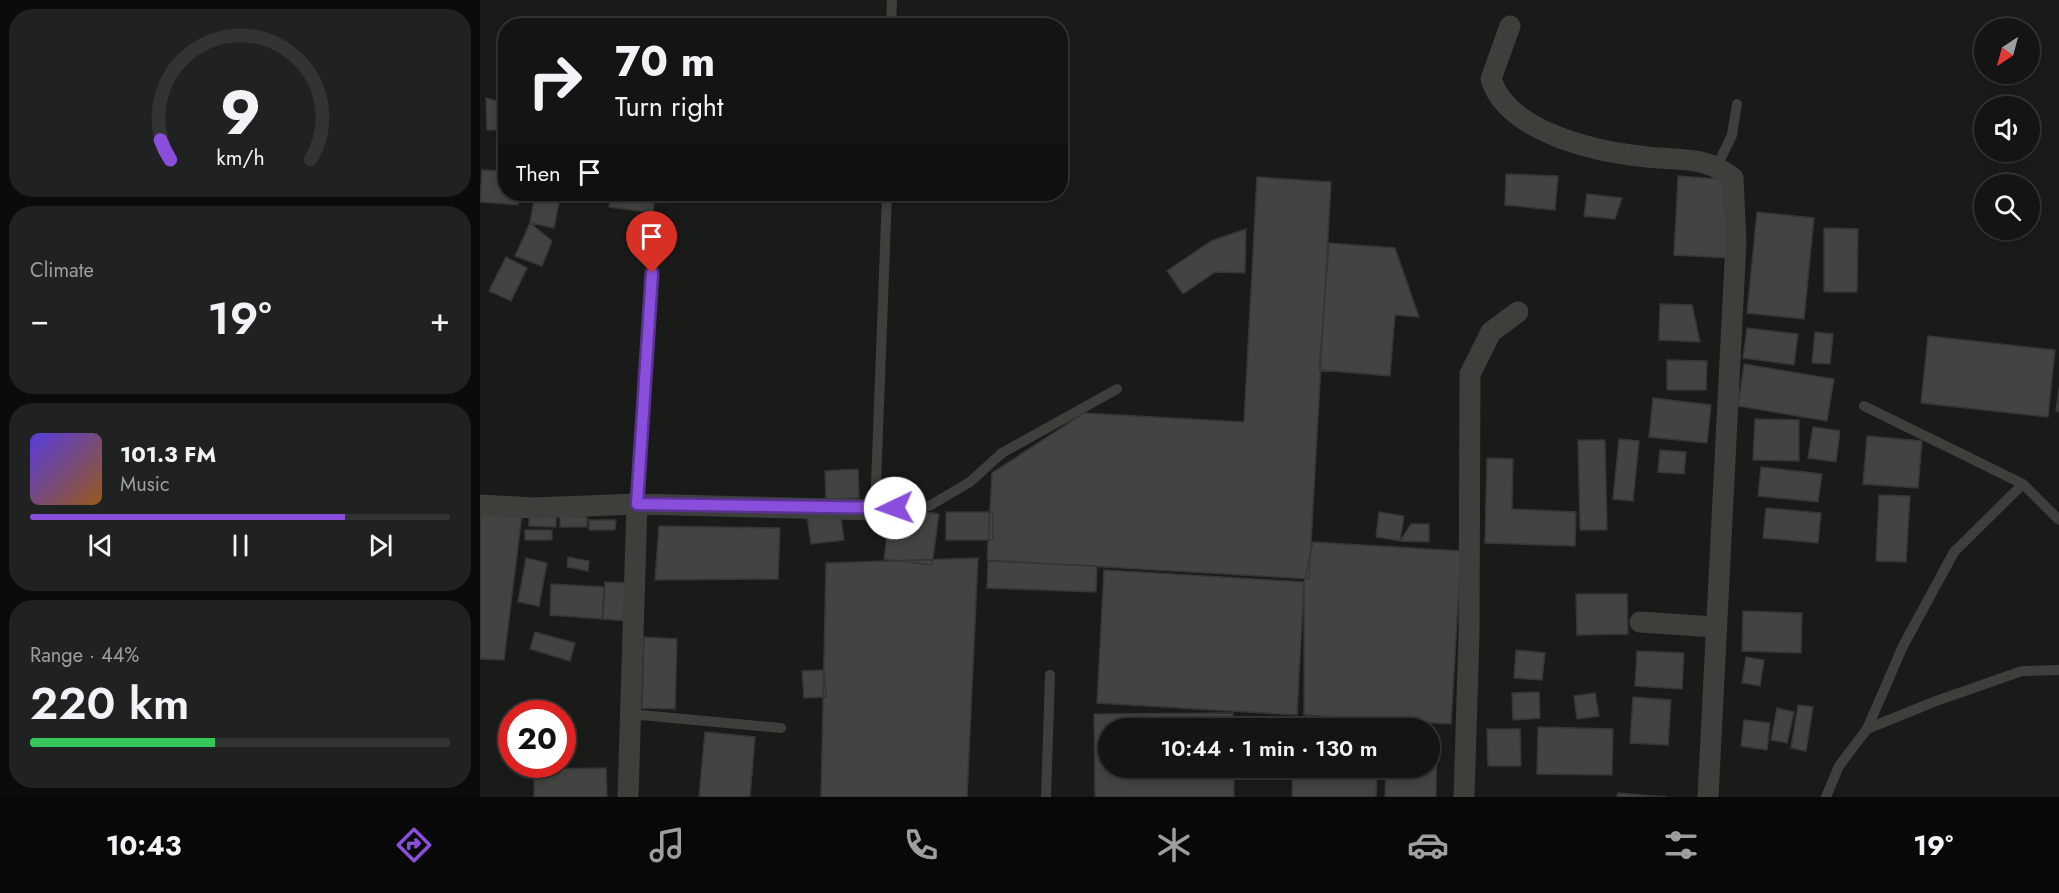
<!DOCTYPE html>
<html lang="en">
<head>
<meta charset="utf-8">
<style>
	:root { --surface:#131413; --page:#202121; --text:#f1f3f6; --muted:#9d9ea0; --line:#323333; --accent:#894fdc }
	body { margin:0; font-family:Jost,sans-serif; background:var(--page); color:var(--text); height:100vh; display:flex; flex-direction:column; font-size:22px; white-space:nowrap }
	* { box-sizing:border-box; margin:0 }
	p { font-size:20px; color:var(--muted) }
	.icon { flex:none; width:33px; height:33px; fill:none; stroke:currentColor; stroke-width:2; stroke-linecap:round; stroke-linejoin:round }
	.map { position:relative; flex:1; overflow:hidden }
	.side { display:flex; flex-direction:column; gap:9px; padding:9px; background:#0a0b0a; width:480px }
	.side>* { flex:none }
	.top-card { position:absolute; left:18px; top:18px; width:570px; height:183px; border-radius:24px; box-shadow:0 3px 9px #0003,0 0 0 2px var(--line); background:#131413; color:var(--text); overflow:hidden }
	.needle { width:39px; rotate:216deg }
	.controls { position:absolute; left:1494px; top:18px; display:grid; gap:12px }
	.controls a { display:grid; place-items:center; width:66px; height:66px; border-radius:50%; background:var(--surface); box-shadow:0 3px 9px #0003,0 0 0 2px var(--line); font-size:30px }
	.speed { position:absolute; left:18px; top:700px; display:flex; gap:12px; font-size:30px; font-weight:700; text-align:center }
	.speed>* { display:grid; place-content:center; width:78px; height:78px; border-radius:50%; background:var(--surface); box-shadow:0 3px 9px #0003,0 0 0 2px var(--line); line-height:1 }
	.speed .limit { border:9px solid #d22; background:#fff; color:#111 }
	.pin { position:absolute; display:grid; place-items:center; width:51px; height:51px; color:#fff; margin:-62px -26px; border-radius:50% 50% 50% 0; rotate:-45deg; box-shadow:0 0 6px #0007 }
	.pin .icon { rotate:45deg }
	.me { position:absolute; width:66px; margin:-33px; rotate:267deg; stroke-linejoin:round; filter:drop-shadow(0 0 4px #0008) }
	.turn { display:flex; align-items:center; gap:21px; height:126px; padding:0 18px; font-size:27px }
	.turn .icon { width:78px; height:78px; stroke-width:2.5 }
	.turn b { display:block; font-size:42px; line-height:51px }
	.then { display:flex; align-items:center; height:57px; padding:0 18px; background:#0003; gap:12px; font-size:22px }
	.big { font-size:45px; font-weight:600; line-height:1.1 }
	.side .widget { flex:1; display:flex; flex-direction:column; justify-content:center; gap:9px; min-width:0; padding:0 21px; border-radius:24px; background:var(--page) }
	.side .dial { align-items:center; gap:0 }
	.dial svg { height:156px; overflow:visible; fill:none; stroke:var(--line); stroke-width:7; stroke-linecap:round; text-anchor:middle }
	.dial text { fill:var(--text); stroke:none }
	.song { display:flex; align-items:center; gap:18px }
	.cover { width:72px; height:72px; border-radius:9px; background:linear-gradient(135deg,hsl(250 70% 55%),hsl(30 70% 35%)) }
	.played { height:6px; border-radius:3px; background:linear-gradient(90deg,var(--accent) 75%,var(--line) 75%) }
	.keys { display:flex; justify-content:space-around; direction:ltr }
	.heat { display:flex; justify-content:space-between; align-items:center; font-size:33px; direction:ltr }
	.charge { height:9px; border-radius:4px; background:linear-gradient(90deg,#34c759 44%,var(--line) 0) }
	.trip { position:absolute; left:618px; top:718px; width:342px; height:60px; border-radius:30px; background:var(--surface); box-shadow:0 3px 9px #0003,0 0 0 2px var(--line); font-weight:600; line-height:60px; text-align:center }
	.menu { display:flex; height:96px; justify-content:space-around; align-items:center; background:#080808; color:var(--muted) }
	.menu .icon { width:42px; height:42px }
	.menu .current { color:var(--accent) }
	.menu b { font-size:27px; color:var(--text) }
	main { display:flex; flex:1; min-height:0 }
	.map>svg:first-child { display:block }
	.building { fill:#424441; stroke:#343633; stroke-width:1.5 }
	.lines { fill:none; stroke-linecap:round; stroke-linejoin:round }
	.service { stroke:#3c3f3a; stroke-width:10 }
	.minor { stroke:#3c3f3a; stroke-width:21 }
	.route-casing { stroke:#59338f; stroke-width:15 }
	.route { stroke:#894fdc; stroke-width:10 }
</style>
</head>
<body>
<main>
<section class="side">
<div class="widget dial"><svg viewBox="0 0 100 80">
<path d="M14 69A42 42 0 1 1 86 69"/>
<path d="M14 69A42 42 0 0 1 9 59" stroke="#894fdc"/>
<text x="50" y="56" font-size="32" font-weight="700">9</text>
<text x="50" y="72" font-size="11">km/h</text>
</svg></div>
<div class="widget"><p>Climate</p>
<div class="heat"><a>−</a><b class="big">19°</b><a>+</a></div>
</div>
<div class="widget">
<div class="song"><i class="cover"></i><div><b>101.3 FM</b><p>Music</p></div></div>
<div class="played"></div>
<div class="keys"><svg class="icon" aria-label="previous" viewBox="0 0 24 24"><path d="M18 5L8 12l10 7zM5 5v14"/></svg><svg class="icon" aria-label="pause" viewBox="0 0 24 24"><path d="M8 5v14M16 5v14"/></svg><svg class="icon" aria-label="next" viewBox="0 0 24 24"><path d="M6 5l10 7-10 7zM19 5v14"/></svg></div>
</div>
<div class="widget"><p>Range · 44%</p><b class="big">220 km</b><div class="charge"></div></div>
</section>
<div class="map">
<svg width="1579" height="797" viewBox="0 0 1579 797">
	<rect width="100%" height="100%" fill="#191b19"/>
	<path class="building" d="M6,98L26,103V130H7Z
		M2,170L26,171V194H39L38,205L0,202Z
		M1026,174L1078,176L1075,210L1025,205Z
		M1198,176L1250,180L1249,258L1194,255Z
		M777,177L851,182L829,579L507,560L512,473L604,413L764,422Z
		M55,194L80,198L74,228L50,223Z
		M131,194H175L173,213L129,207Z
		M1107,194L1142,198L1135,219L1104,216Z
		M1277,212L1334,218L1324,319L1267,313Z
		M50,223L72,241L62,266L35,256Z
		M1344,228L1378,229L1377,292H1344Z
		M766,229L765,273L735,272L703,294L687,271L731,241Z
		M849,243L915,248L939,317L915,315L910,376L839,370Z
		M26,257L47,268L31,301L9,291Z
		M1180,304L1212,305L1220,342L1179,340Z
		M1267,328L1318,334L1314,365L1263,358Z
		M1335,332L1353,334L1350,364L1332,363Z
		M1448,336L1575,350L1568,417L1441,403Z
		M1187,360L1227,361L1226,390H1187Z
		M1264,364L1354,379L1347,421L1258,406Z
		M1579,388V412L1576,411Z
		M1173,398L1231,405L1227,443L1169,437Z
		M1275,419L1319,420V461L1273,460Z
		M1333,427L1360,431L1356,462L1328,458Z
		M1387,436L1442,441L1438,488L1383,484Z
		M1139,439L1159,441L1153,501L1133,499Z
		M1098,440H1125L1127,530H1100Z
		M1180,450L1206,452L1204,474L1178,472Z
		M1007,458L1033,459L1032,509L1096,512L1095,546L1005,543Z
		M1281,467L1342,474L1338,502L1278,496Z
		M378,469L379,498L346,499L345,471Z
		M1399,495L1430,496L1426,562L1396,561Z
		M1286,508L1341,513L1338,543L1283,538Z
		M421,509L459,514L452,565L404,559L409,520L419,521Z
		M0,511L42,514L24,660L0,659Z
		M360,511L364,540L331,544L327,515Z
		M466,512H513V540H466Z
		M899,512L924,516L920,541L896,537Z
		M49,516H76V527L49,526Z
		M80,516L107,517V527H80Z
		M109,520H136L135,530H109Z
		M931,524H949V542L920,541Z
		M179,526L300,528L298,579L175,580Z
		M45,530H72V540H45Z
		M833,542L981,551L971,724L824,715V582Z
		M88,557L109,561L108,571L87,567Z
		M46,558L67,563L59,606L38,602Z
		M498,558L487,797H341L346,563Z
		M508,561L617,566L616,592L507,588Z
		M624,570L824,582L817,715L617,703Z
		M125,582L149,583L147,621L123,619Z
		M71,584L124,587L122,619L70,615Z
		M1096,594H1147L1148,634L1097,635Z
		M1263,611L1322,613L1321,653L1262,651Z
		M55,632L95,643L90,661L50,649Z
		M164,637L197,639L195,709L162,708Z
		M1036,650L1065,653L1062,680L1034,678Z
		M1157,651L1204,653L1202,689L1155,686Z
		M1266,657L1284,660L1280,686L1262,683Z
		M344,670L346,697L324,698L322,671Z
		M1059,692L1060,718L1033,720L1032,693Z
		M1115,693L1119,716L1097,719L1094,696Z
		M1153,697L1191,700L1188,745L1150,743Z
		M1318,705L1333,707L1326,751L1311,748Z
		M1297,708L1314,712L1307,743L1291,740Z
		M753,713V729H628V768H754V797H615L614,714Z
		M1264,720L1290,723L1287,750L1261,746Z
		M1058,727L1133,729L1132,775L1057,774Z
		M1007,729H1040L1041,766H1008Z
		M225,732L275,737L270,797H219Z
		M950,738H957L956,797H905L906,768H950Z
		M126,768L127,797H54V769Z
		M813,768H897L896,797H812Z
		M1138,793L1187,797H1137Z"/>
	<g class="lines">
		<path class="service" d="M411,26L412,0
			M1237,166L1252,135L1257,104
			M407,194L395,510L449,506L490,482L522,453L637,389
			M1384,406L1543,484L1579,520
			M157,504L174,250
			M150,714L301,728
			M1387,729L1456,701L1542,671L1579,670
			M566,797L570,675
			M1346,797L1359,766L1387,729L1423,646L1474,552L1543,484"/>
		<path class="minor" d="M1030,26L1011,79C1028,133 1117,152 1167,157C1202,161 1223,155 1253,178L1256,242L1228,797
			M0,505L54,508L157,504L395,510
			M1160,622L1235,627
			M148,797L157,504
			M984,797L989,634L990,374L1011,332L1038,312"/>
	</g>
	<g class="lines">
		<defs>
			<path id="route" d="M172,273L157,504L415,508"/>
		</defs>
		<use href="#route" class="route-casing"/>
		<use href="#route" class="route"/>
	</g>
</svg>
<div class="controls">
<a><svg class="needle" viewBox="-14 -14 28 28"><path d="M0-13l5 13h-10z" fill="#e53935"/><path d="M0 13l5-13h-10z" fill="#9d9ea0"/></svg></a>
<a><svg class="icon" aria-label="sound" viewBox="0 0 24 24"><path d="M4 9h4l5-4v14l-5-4H4zM17 9q2 3 0 6"/></svg></a>
<a><svg class="icon" aria-label="search" viewBox="0 0 24 24"><circle cx="10" cy="10" r="6"/><path d="M15 15l6 6"/></svg></a>
</div>
<div class="speed"><div class="limit">20</div></div>
<div class="pin" style="left:172px;top:273px;background:#d93025"><svg class="icon" aria-label="arrive" viewBox="0 0 24 24"><path d="M6 21V4h12l-3 4 3 4H6"/></svg></div>
<svg class="me" style="left:415px;top:508px" viewBox="-20 -20 40 40"><circle r="19" fill="#fff"/><path d="M0-13L10 11 0 6-10 11z" fill="#894fdc"/></svg>
<div class="trip">10:44 · 1 min · 130 m</div>
<div class="top-card">
<div class="turn"><svg class="icon" aria-label="right" viewBox="0 0 24 24"><path d="M7 20v-9h11M14 6l5 5-5 5"/></svg><div><b>70 m</b>Turn right</div></div>
<div class="then">Then<svg class="icon" aria-label="arrive" viewBox="0 0 24 24"><path d="M6 21V4h12l-3 4 3 4H6"/></svg></div>
</div>
</div>
</main>
<nav class="menu">
<b>10:43</b>
<svg class="icon current" aria-label="directions" viewBox="0 0 24 24"><path d="M12 3l9 9-9 9-9-9zM9 14v-3h6M13 9l2 2-2 2"/></svg>
<svg class="icon" aria-label="music" viewBox="0 0 24 24"><path d="M9 18V5l10-2v13"/><circle cx="6" cy="18" r="3"/><circle cx="16" cy="16" r="3"/></svg>
<svg class="icon" aria-label="phone" viewBox="0 0 24 24"><path d="M5 4h4l2 5-3 2q2 4 5 5l2-3 5 2v4C11 20 4 13 5 4z"/></svg>
<svg class="icon" aria-label="climate" viewBox="0 0 24 24"><path d="M12 3v18M4 7l16 10M4 17L20 7"/></svg>
<svg class="icon" aria-label="car" viewBox="0 0 24 24"><path d="M5 17H2v-5l4-1 3-4h7l3 4 3 1v5h-3M9 17h6M6 11h13"/><circle cx="7" cy="17" r="2"/><circle cx="17" cy="17" r="2"/></svg>
<svg class="icon" aria-label="filters" viewBox="0 0 24 24"><path d="M4 7h16M4 17h16"/><circle cx="9" cy="7" r="2"/><circle cx="15" cy="17" r="2"/></svg>
<b>19°</b>
</nav>
</body>
</html>
